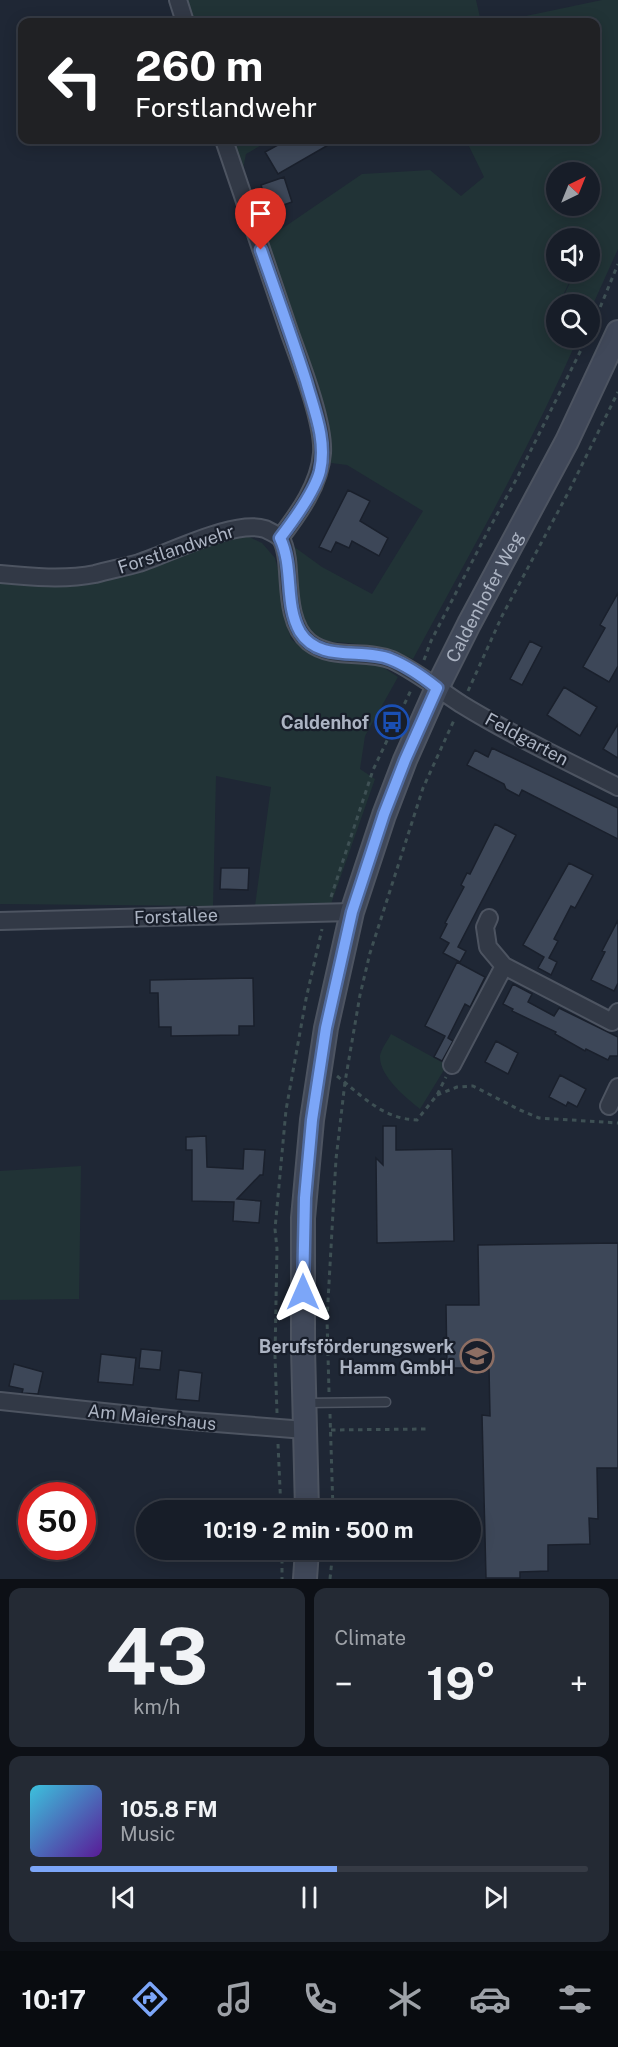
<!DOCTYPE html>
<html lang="en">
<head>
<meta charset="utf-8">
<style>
	:root { --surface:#171d28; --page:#242a34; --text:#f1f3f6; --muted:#9ea2a8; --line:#363b45; --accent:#7ca6f8 }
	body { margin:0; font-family:"Public Sans",sans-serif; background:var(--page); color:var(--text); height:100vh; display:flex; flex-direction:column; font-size:22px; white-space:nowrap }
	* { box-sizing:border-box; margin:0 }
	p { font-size:20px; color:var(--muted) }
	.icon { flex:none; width:33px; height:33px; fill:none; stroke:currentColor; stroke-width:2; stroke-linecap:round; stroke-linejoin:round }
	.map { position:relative; height:1579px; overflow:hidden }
	.details { display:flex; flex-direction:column; gap:9px; padding:9px; background:#0d1016; flex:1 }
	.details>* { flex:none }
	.banner { position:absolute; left:18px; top:18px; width:582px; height:126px; border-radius:12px; box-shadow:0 3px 15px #0003,0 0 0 2px var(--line); background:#202124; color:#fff; overflow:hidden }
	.needle { width:39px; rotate:43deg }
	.tools { position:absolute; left:546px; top:162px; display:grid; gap:12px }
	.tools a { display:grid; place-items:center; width:54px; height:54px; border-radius:50%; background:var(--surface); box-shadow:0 3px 15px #0003,0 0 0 2px var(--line); font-size:30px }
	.speed { position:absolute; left:18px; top:1482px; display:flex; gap:12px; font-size:30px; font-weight:700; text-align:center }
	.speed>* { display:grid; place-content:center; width:78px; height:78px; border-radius:50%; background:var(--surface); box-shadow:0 3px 15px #0003,0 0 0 2px var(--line); line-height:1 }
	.speed .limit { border:9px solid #d22; background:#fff; color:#111 }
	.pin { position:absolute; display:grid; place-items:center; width:51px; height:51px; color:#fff; margin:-62px -26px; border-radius:50% 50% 50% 0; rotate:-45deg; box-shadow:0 0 6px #0007 }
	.pin .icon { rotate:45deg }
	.me { position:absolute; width:66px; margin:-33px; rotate:0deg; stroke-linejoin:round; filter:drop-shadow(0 0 4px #0008) }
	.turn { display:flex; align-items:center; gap:21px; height:126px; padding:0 18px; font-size:27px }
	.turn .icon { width:78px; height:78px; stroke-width:2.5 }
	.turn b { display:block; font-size:42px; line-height:51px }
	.big { font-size:45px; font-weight:700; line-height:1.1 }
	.details .tile { flex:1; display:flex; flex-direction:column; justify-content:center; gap:9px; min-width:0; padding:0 21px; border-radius:12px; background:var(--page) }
	.details .dial { align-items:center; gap:0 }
	.dial b { font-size:78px; line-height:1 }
	.song { display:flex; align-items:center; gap:18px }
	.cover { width:72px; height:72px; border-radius:9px; background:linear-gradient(135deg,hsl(190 70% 55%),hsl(270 70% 35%)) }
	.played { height:6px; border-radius:3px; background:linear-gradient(90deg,var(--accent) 55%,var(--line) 55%) }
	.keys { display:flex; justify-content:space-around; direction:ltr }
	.heat { display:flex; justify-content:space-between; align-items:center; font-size:33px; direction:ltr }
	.details .tiles { flex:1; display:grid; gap:9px; grid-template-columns:1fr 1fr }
	.tile:last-child { grid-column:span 2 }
	.trip { position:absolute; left:136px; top:1500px; width:345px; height:60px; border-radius:30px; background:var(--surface); box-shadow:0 3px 15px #0003,0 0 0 2px var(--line); font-weight:700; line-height:60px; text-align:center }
	.tab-bar { display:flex; height:96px; justify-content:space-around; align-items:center; background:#090c10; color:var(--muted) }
	.tab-bar .icon { width:42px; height:42px }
	.tab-bar .current { color:var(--accent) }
	.tab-bar b { font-size:27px; color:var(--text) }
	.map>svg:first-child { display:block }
	.green { fill:#213336; fill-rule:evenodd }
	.building { fill:#3d4758; stroke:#1a202c; stroke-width:1.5 }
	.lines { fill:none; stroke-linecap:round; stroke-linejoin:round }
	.service-casing { stroke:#4d5461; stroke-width:11 }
	.minor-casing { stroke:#4d5461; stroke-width:20 }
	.secondary-casing { stroke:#4d5461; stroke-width:26 }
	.path { stroke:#3e5054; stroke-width:3; stroke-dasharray:4.5 4.5; stroke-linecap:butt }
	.service { stroke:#323946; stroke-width:8 }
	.minor { stroke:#323946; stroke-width:16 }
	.secondary { stroke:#404859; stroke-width:22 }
	.route-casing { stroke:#516ca1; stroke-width:15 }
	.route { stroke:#7ca6f8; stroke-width:10 }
	.labels { text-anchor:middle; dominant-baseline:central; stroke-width:4.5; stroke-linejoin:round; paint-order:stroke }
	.street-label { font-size:18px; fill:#acb4c3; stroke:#181e2a }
	.poi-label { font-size:18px; font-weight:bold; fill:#acb4c3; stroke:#181e2a; text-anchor:end }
</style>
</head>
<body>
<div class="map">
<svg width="618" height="1579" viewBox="0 0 618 1579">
	<rect width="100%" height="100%" fill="#1f2735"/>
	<path class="green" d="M183,0H476L481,22H190Z
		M602,0H618V249L590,311V304H560L575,272H590V238H556V272H574L559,304H556V311L553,320L556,313V338H578C530,448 470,553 413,659C384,645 353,643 321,641C316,636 311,632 307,626C292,605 295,571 293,546L322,567L372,594L423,511L347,465L331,463L329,440L261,243L362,174L430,170L461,196L484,177L466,140H596V22H497ZM556,172H590V206H556Z
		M227,140H270L246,154L240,184Z
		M243,534L262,543L275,558L281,580L284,616L291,639L304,650L337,660L375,662L398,677L365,736L360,769L375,779L325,921L255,906L271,787L216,776L213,906L0,904V579L80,578Z
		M391,1034L447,1065L420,1109C406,1098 379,1076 380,1056C381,1049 388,1040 391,1034Z
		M81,1166L79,1299L0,1300V1171Z"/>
	<path class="building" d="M287,140H337L278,174L265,152Z
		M284,177L292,202L269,210L261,185Z
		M348,490L370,501L360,521L388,538L379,556L352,541L349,548L336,542L331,552L319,547Z
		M618,593V666L609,682L583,667L605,628L600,625Z
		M530,641L542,647L522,685L510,679Z
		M564,687L597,707L580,736L547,715Z
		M618,724V758L603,749Z
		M492,748L618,808V839L522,790L519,796L506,789L504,784L467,765L475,750L488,757Z
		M495,824L516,835L458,947L466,951L460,962L443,953L449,943L440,938L447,924L445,923L464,887L461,885L467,873L470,874Z
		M569,863L593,875L575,908L571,906L554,939L558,941L549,958L557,962L551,975L538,968L544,957L523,945Z
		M221,868H249L248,890L220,889Z
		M618,920V983L614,991L591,980L605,952L602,951Z
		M457,962L485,977L470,1007L465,1004L448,1038L453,1041L442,1061L434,1057L445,1036L425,1026Z
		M253,978L254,1026H239V1035L171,1036V1027H159L158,993H150V980Z
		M513,984L532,994L528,1002L554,1016L559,1008L618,1037V1056H610L608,1060L586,1049L585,1051L555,1034L556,1032L512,1011L513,1009L503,1004Z
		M496,1041L518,1053L508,1074L485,1062Z
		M560,1075L586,1089L577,1107L568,1102L566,1106L549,1097Z
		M383,1126H396V1150L452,1149L454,1241L377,1243L376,1158L383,1165Z
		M206,1136L207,1167L243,1169L244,1149L265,1150L263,1175H260L237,1199L261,1201L259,1223L233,1221L234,1202L192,1201V1150H186V1137Z
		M618,1243V1468H597L598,1519L589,1518L590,1544L548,1545V1571L520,1572V1578H486L482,1415L490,1416L489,1368H447L446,1305H479L478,1245Z
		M141,1349L162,1351L160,1370L139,1368Z
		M101,1354L136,1358L133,1385L98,1382Z
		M14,1364L43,1372L38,1394L22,1393L23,1389L9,1386Z
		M179,1370L202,1373L199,1401L176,1399Z"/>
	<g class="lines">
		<defs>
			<path id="service" d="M306,1403L386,1402"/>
			<path id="minor" d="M178,0L185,22
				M224,140C246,205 268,269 290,334C301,364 324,424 322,453C320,484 299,513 280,538
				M0,574C31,577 65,580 95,574C110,570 125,567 139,563C170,553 235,519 265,529C269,531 278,535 281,539C285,545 286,553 287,560C290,585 287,624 309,642C333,661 365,649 392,660C417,672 438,689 461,704C511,735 565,760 618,787
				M489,918L485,927L488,947L504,966L612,1022L618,1012
				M0,921L352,912
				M452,1065L504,966
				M609,1106L618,1087
				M0,1401L179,1420L305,1430"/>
			<g id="secondary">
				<path id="s1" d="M307,1510L303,1348V1218L312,1120L326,1028L352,912L384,815L405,760L437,688L469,624L567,441L618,332"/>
				<path d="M305,1579L307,1550"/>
			</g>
		</defs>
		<use href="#service" class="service-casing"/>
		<use href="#minor" class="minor-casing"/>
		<use href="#secondary" class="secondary-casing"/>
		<path class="path" d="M590,332L618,264
			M424,660L431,641L489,529L517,478L587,338
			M468,691L502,616L568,493L618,392
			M331,897L373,770L412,688
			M337,1076C362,1096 383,1119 417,1120L437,1095L446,1077
			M437,1095L457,1087L473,1086L520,1110L539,1118L618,1123
			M329,1392L327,1319L336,1159L345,1082L360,995L370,953L423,788L455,718
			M277,1413L275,1356L277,1249L275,1229L286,1110L306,999L322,929
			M330,1414L333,1510
			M331,1430L426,1429
			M278,1444L281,1510
			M282,1550V1579
			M330,1579L333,1550"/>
		<use href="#service" class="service"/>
		<use href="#minor" class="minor"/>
		<use href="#secondary" class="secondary"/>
	</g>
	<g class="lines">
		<defs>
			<path id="route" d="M261,250C276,293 292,337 306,381C314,410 327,440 320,471C315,491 293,521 280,538C294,567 284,604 300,632C319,663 362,648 390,659C408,666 423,677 437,688L405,760L384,814L352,912L326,1028L312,1120L305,1198L303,1292"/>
		</defs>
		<use href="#route" class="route-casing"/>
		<use href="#route" class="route"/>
	</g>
	<defs>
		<symbol id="bus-ring" viewBox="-11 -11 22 22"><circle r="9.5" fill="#181e2a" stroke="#1a4fb4" stroke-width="1.5"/><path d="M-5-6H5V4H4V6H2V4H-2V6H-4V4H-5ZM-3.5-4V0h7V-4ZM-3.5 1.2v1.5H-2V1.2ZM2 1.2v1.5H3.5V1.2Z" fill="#1a4fb4"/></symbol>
		<symbol id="school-ring" viewBox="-11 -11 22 22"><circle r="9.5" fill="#181e2a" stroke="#8d6e63" stroke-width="1.5"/><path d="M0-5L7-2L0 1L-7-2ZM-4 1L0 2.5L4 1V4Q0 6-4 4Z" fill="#8d6e63"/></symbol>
	</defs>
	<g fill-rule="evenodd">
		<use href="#bus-ring" x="373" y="703" width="38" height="38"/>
		<use href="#school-ring" x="458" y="1337" width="38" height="38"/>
	</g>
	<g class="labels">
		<g class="street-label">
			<text transform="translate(176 549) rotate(-18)">Forstlandwehr</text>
			<text stroke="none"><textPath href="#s1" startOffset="945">Caldenhofer Weg</textPath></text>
			<text transform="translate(527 739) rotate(28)">Feldgarten</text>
			<text transform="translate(176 916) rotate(-2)">Forstallee</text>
			<text transform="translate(152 1417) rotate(6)">Am Maiershaus</text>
		</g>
		<g class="poi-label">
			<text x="369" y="722">Caldenhof</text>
			<text x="454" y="1346">Berufsförderungswerk<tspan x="454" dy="21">Hamm GmbH</tspan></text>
		</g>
	</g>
</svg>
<div class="tools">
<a><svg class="needle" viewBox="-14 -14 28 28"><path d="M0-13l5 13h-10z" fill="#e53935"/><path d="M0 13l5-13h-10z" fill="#9ea2a8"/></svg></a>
<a><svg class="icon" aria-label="sound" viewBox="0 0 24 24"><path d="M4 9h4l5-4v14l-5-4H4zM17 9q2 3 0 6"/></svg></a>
<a><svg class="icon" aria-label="search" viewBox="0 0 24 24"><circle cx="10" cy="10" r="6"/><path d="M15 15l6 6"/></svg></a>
</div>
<div class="speed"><div class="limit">50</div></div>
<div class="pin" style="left:261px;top:250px;background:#d93025"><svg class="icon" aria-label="arrive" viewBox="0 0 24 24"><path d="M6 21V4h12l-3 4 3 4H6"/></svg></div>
<svg class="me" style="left:303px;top:1292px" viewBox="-20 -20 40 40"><path d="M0-17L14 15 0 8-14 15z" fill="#7ca6f8" stroke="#fff" stroke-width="4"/></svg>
<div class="trip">10:19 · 2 min · 500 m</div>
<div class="banner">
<div class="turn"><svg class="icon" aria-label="left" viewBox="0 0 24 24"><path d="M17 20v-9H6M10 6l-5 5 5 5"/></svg><div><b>260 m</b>Forstlandwehr</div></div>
</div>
</div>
<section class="details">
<div class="tiles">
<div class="tile dial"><b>43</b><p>km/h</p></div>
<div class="tile"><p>Climate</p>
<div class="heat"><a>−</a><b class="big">19°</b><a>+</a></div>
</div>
<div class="tile">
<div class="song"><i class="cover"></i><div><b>105.8 FM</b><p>Music</p></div></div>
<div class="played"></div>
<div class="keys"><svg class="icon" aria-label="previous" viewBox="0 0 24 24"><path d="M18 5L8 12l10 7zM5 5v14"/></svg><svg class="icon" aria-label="pause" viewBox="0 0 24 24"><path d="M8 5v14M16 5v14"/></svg><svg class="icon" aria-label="next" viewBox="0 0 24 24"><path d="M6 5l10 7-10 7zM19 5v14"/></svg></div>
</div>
</div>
</section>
<nav class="tab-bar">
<b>10:17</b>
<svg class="icon current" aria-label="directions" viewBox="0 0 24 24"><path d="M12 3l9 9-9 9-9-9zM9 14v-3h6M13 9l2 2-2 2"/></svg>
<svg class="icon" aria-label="music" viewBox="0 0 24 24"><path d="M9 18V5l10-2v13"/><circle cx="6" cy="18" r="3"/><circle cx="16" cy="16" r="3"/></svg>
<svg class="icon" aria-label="phone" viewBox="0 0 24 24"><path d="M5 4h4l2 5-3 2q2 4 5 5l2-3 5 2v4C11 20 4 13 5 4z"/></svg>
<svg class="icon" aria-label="climate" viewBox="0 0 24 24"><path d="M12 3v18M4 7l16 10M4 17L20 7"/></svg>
<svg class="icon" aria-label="car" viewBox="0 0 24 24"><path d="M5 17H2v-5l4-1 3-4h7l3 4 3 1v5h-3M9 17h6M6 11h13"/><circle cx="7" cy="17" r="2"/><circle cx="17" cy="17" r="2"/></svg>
<svg class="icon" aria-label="filters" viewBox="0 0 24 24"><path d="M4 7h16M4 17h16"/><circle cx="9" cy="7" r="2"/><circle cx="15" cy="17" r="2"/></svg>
</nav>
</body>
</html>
